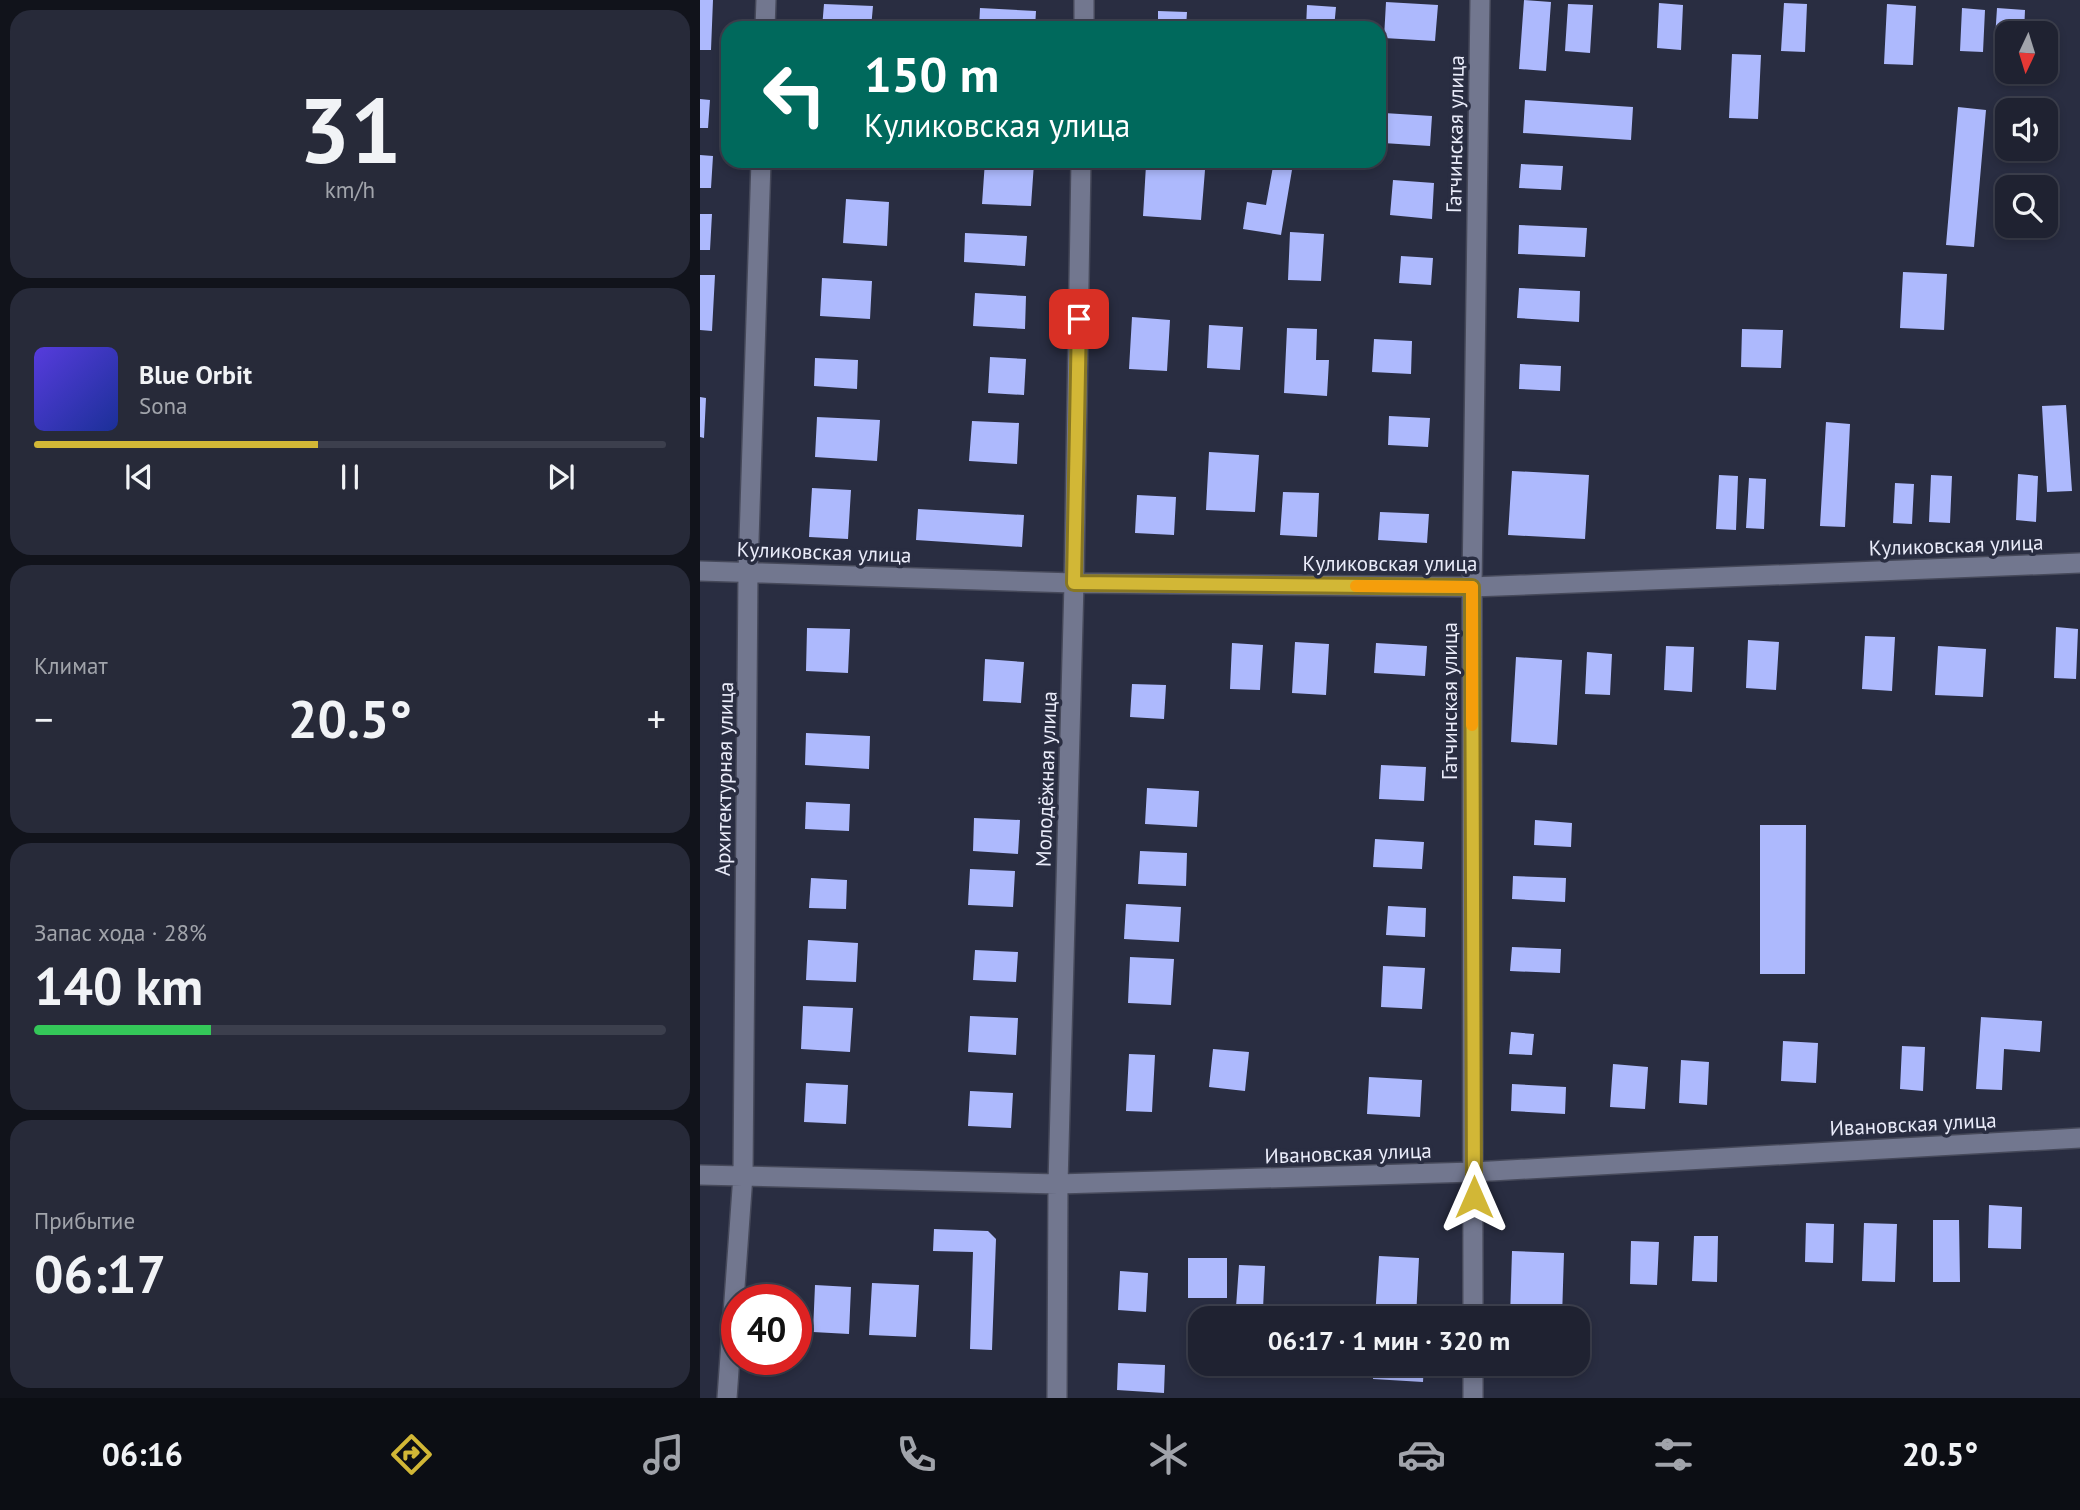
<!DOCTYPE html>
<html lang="ru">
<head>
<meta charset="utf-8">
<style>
	:root { --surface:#1f2231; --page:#272a39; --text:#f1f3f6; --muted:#a1a4ab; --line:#3c3f4d; --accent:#d2b736 }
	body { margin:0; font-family:"PT Sans",sans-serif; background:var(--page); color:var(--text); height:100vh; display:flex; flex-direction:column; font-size:26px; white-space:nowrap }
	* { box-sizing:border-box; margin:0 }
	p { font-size:23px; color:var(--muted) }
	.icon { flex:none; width:38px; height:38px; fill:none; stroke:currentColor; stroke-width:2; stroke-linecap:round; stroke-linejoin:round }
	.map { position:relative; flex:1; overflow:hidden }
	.side { display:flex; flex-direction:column; gap:10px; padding:10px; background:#11131b; width:700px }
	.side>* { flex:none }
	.top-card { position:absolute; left:21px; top:21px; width:665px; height:147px; border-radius:21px; box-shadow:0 4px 10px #0003,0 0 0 2px var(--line); background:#00695c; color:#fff; overflow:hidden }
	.needle { width:46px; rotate:184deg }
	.buttons { position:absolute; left:1295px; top:21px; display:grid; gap:14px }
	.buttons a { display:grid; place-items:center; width:63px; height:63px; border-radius:14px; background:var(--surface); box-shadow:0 4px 10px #0003,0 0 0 2px var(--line); font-size:35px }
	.speed { position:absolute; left:21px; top:1284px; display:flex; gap:14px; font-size:35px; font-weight:700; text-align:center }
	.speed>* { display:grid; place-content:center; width:91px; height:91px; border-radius:50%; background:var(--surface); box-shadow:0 4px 10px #0003,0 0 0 2px var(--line); line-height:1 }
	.speed .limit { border:10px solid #d22; background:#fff; color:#111 }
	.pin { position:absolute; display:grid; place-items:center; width:60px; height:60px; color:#fff; margin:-30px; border-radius:14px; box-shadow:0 4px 10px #0006 }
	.me { position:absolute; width:77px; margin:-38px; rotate:0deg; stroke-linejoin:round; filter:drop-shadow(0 0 5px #0008) }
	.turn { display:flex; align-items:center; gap:24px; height:147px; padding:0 28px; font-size:32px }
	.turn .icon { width:91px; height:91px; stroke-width:2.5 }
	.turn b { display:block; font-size:49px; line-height:60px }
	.big { font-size:52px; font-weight:700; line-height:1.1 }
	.side .tile { flex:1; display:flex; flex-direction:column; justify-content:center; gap:10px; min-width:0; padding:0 24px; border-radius:21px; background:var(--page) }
	.side .dial { align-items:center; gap:0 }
	.dial b { font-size:91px; line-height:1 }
	.song { display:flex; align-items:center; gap:21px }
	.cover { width:84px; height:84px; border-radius:10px; background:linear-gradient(135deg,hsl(250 70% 55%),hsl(230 70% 35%)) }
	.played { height:7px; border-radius:4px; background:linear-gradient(90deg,var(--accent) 45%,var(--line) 45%) }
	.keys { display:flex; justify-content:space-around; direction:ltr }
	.heat { display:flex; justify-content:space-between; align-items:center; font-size:38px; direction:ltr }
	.charge { height:10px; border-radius:5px; background:linear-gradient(90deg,#34c759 28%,var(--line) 0) }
	.trip { position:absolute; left:488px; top:1306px; width:402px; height:70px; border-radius:21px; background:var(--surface); box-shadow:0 4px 10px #0003,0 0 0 2px var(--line); font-weight:700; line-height:70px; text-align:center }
	.tab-bar { display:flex; height:112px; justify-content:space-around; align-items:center; background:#0c0e14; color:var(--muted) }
	.tab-bar .icon { width:49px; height:49px }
	.tab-bar .on { color:var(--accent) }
	.tab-bar b { font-size:32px; color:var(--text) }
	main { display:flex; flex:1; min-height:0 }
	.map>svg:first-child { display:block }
	.building { fill:#adb9fd }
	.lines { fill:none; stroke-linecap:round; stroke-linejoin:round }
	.minor-casing { stroke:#46495a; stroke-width:22 }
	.tertiary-casing { stroke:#46495a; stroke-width:22 }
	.minor { stroke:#72778f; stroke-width:19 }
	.tertiary { stroke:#72778f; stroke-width:19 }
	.route-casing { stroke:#887723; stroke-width:18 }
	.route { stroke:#d2b736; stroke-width:12 }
	.slow { stroke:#f59e0b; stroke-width:12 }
	.labels { text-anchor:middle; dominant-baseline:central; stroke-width:7; stroke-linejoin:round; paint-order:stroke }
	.street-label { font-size:21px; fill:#eaecfa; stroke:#292d41 }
</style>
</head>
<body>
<main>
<section class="side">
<div class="tile dial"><b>31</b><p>km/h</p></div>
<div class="tile">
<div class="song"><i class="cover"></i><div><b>Blue Orbit</b><p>Sona</p></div></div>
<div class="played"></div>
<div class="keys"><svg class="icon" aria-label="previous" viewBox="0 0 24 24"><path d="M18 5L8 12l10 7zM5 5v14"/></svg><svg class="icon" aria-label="pause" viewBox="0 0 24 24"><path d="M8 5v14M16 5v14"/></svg><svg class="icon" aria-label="next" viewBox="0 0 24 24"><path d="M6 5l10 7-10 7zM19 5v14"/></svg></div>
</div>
<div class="tile"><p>Климат</p>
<div class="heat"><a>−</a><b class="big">20.5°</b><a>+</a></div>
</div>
<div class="tile"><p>Запас хода · 28%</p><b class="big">140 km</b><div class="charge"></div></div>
<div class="tile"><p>Прибытие</p><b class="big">06:17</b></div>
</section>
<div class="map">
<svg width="1380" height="1398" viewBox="0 0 1380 1398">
	<rect width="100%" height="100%" fill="#292d41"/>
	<path class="building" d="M0,0H13L11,50H0Z
		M824,0L851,2L846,71L819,69Z
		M686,2L738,5L735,41L684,38Z
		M959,3L983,5L981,50L957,48Z
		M1084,3L1107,4L1105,52L1081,51Z
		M124,4L173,6L171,28H122Z
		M868,4L893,5L890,53L865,51Z
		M1187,4L1216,6L1213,65L1184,64Z
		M607,5L636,7L634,28H606Z
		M280,8L336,11L335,28H279Z
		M1262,8L1285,10L1283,52L1260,51Z
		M1297,8L1325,10L1324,33H1307V54H1294Z
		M458,11L487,12L486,28H458Z
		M1032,54L1061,55L1058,119L1029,118Z
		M0,99L10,100L8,128H0Z
		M825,100L933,107L931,140L823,133Z
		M1258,107L1286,110L1274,247L1246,245Z
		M684,113L732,116L730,146L683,143Z
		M0,155L13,156L11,188H0Z
		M285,161L334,163L331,206L282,204Z
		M574,161L593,164L581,235L543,229L547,202L566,205Z
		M821,164L863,166L861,190L819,188Z
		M446,165L505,170L501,220L443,216Z
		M693,180L734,183L732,219L690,215Z
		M146,199L189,202L187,246L143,243Z
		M0,214H12L10,250H0Z
		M819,225L887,228L885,257L818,254Z
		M590,232L624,234L621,281L588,280Z
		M265,233L327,236L325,266L264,262Z
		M701,256L733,258L731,285L699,283Z
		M1203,272L1247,274L1244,330L1200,328Z
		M0,275H15L12,331L0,330Z
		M122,278L172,281L170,319L120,316Z
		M819,288L880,291L879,322L817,318Z
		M275,293L326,296L325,329L273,326Z
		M432,317L470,320L467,371L429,369Z
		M509,325L543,327L540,370L507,368Z
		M587,328L617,329L616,360H629L627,396L584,393Z
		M1042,329L1083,330L1081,368L1041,367Z
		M674,339L712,341L711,374L672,372Z
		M290,357L326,359L324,395L288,393Z
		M115,358L158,360L157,389L114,386Z
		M820,364L861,366L860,391L819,389Z
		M0,397L6,398L4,438L0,437Z
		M1366,405L1372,491L1347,492L1342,406Z
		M689,416L730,418L728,447L688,445Z
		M117,417L180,420L177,461L115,457Z
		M272,421L319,423L317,464L269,461Z
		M1126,422L1150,424L1145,527L1120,526Z
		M509,452L559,455L555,512L506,510Z
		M812,471L889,475L885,539L808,535Z
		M1318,474L1338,476L1336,522L1316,520Z
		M1019,475L1038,476L1036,530L1016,529Z
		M1231,475L1252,476L1250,523L1229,522Z
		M1049,478L1066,479L1064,529L1046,528Z
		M1195,483L1214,484L1212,524L1193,523Z
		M112,488L151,490L148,539L109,537Z
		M583,492L619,493L617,537L580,535Z
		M437,495L476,497L474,535L435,533Z
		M218,509L324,515L322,547L216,540Z
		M680,512L729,514L727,543L678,540Z
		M1356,627L1378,629L1376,679L1354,678Z
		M107,628L150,629L148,673L106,671Z
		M1165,636L1195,637L1192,691L1162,689Z
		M1048,640L1079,642L1076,690L1046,688Z
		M595,642L629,644L626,695L592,693Z
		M532,643L563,645L560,690L530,689Z
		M676,643L727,646L725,676L674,673Z
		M966,646L994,647L992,692L964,690Z
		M1238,646L1286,649L1283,697L1235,695Z
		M887,652L912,654L910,695L885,694Z
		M816,657L862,660L857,745L811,742Z
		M285,659L324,662L321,703L283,701Z
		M432,684L466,685L464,719L430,717Z
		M106,733L170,736L169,769L105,765Z
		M681,765L726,767L724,801L679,799Z
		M447,788L499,791L497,827L445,824Z
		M106,802L150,804L149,831L105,829Z
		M274,818L320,820L318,854L273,851Z
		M835,820L872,823L871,847L834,845Z
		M1060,825H1106L1105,974H1060Z
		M675,839L724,842L722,869L673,867Z
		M440,851L487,853L486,886L438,884Z
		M270,869L315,871L313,907L268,905Z
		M813,876L866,878L865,902L812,899Z
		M111,878L147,880L146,909L109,908Z
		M426,904L481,907L479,942L424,939Z
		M688,906L726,908L725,937L686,935Z
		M108,940L158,943L156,982L106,980Z
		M812,947L861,949L860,973L810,971Z
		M275,950L318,952L316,982L273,980Z
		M430,957L474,959L471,1005L428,1003Z
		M683,966L725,968L722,1009L681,1007Z
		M103,1006L153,1008L150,1052L101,1049Z
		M270,1016L318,1018L316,1055L268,1052Z
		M1281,1017L1342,1021L1340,1052L1304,1049L1302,1090L1276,1089Z
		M811,1032L834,1034L832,1055L809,1054Z
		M1083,1041L1118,1043L1116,1083L1081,1081Z
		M1202,1046L1225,1047L1223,1091L1200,1089Z
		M513,1049L549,1052L545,1091L509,1087Z
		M429,1054L455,1055L452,1112L426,1111Z
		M981,1060L1009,1062L1007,1105L979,1103Z
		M913,1064L948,1067L945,1109L910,1107Z
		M669,1077L722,1080L720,1117L667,1114Z
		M106,1083L148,1085L146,1124L104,1122Z
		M812,1084L866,1087L865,1114L811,1111Z
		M270,1091L313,1093L311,1128L268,1126Z
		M1289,1205L1322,1207L1321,1249L1288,1248Z
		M1233,1220H1259L1260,1282H1233Z
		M1106,1223L1134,1224L1133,1263L1105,1262Z
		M1164,1223L1197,1224L1195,1282L1162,1281Z
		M234,1229L288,1231L296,1239L292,1350L270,1349L273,1252L233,1251Z
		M994,1236H1018L1017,1282L992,1281Z
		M931,1241L959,1242L957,1285L930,1284Z
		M812,1251L864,1253L862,1318H810Z
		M679,1256L719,1258L716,1318H675Z
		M488,1258H527V1298H488Z
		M539,1265L565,1266L563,1309L536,1307Z
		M420,1271L448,1273L446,1312L418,1310Z
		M172,1283L219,1285L216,1337L169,1335Z
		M115,1285L151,1287L149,1334L113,1332Z
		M418,1363L465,1365L464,1393L417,1390Z
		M674,1363H724L723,1382L673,1379Z"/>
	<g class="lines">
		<defs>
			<path id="minor" d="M65,28L66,0
				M384,28V0
				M0,571L374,583L772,587L1380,563
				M0,1175L358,1184L774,1172
				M27,1398L43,1175L48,572L61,161
				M357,1398L358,1184L374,583L381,161"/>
			<path id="tertiary" d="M774,1172L1380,1138
				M773,1318L772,587L780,0
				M773,1398V1363"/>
		</defs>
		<use href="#minor" class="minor-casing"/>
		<use href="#tertiary" class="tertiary-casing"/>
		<use href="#minor" class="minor"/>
		<use href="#tertiary" class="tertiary"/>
	</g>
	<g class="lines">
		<defs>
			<path id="route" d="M379,319L374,583L772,587L774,1197"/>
		</defs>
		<use href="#route" class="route-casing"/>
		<use href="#route" class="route"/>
		<path class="slow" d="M656,586L772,587V725"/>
	</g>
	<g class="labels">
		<g class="street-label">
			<text transform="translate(755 134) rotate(-89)">Гатчинская улица</text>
			<text transform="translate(1256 545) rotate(-2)">Куликовская улица</text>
			<text transform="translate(124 552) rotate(2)">Куликовская улица</text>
			<text x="690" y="563">Куликовская улица</text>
			<text transform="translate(749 701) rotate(-90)">Гатчинская улица</text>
			<text transform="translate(24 779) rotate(-89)">Архитектурная улица</text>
			<text transform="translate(346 779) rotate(-88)">Молодёжная улица</text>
			<text transform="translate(1213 1124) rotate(-3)">Ивановская улица</text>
			<text transform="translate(648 1153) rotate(-2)">Ивановская улица</text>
		</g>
	</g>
</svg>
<div class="buttons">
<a><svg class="needle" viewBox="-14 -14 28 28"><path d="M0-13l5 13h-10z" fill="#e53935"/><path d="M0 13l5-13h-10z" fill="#a1a4ab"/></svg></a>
<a><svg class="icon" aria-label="sound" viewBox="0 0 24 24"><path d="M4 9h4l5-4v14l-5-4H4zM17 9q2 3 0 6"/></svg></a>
<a><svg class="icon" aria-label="search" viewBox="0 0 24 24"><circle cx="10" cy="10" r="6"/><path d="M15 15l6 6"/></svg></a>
</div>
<div class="speed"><div class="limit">40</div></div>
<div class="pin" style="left:379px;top:319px;background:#d93025"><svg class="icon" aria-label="arrive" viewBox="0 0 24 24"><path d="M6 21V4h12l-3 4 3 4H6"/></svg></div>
<svg class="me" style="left:774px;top:1197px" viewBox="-20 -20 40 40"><path d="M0-17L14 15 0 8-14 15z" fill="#d2b736" stroke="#fff" stroke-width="4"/></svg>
<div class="trip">06:17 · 1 мин · 320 m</div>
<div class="top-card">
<div class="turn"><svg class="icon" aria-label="left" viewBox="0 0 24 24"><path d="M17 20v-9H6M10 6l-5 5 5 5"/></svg><div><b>150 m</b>Куликовская улица</div></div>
</div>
</div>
</main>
<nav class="tab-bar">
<b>06:16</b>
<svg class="icon on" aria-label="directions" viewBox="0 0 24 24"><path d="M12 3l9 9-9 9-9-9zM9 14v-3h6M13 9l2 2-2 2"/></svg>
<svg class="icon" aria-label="music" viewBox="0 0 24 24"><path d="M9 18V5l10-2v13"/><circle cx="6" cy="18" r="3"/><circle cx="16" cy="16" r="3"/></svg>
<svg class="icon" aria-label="phone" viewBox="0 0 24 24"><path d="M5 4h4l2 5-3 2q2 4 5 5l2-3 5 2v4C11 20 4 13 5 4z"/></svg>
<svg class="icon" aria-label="climate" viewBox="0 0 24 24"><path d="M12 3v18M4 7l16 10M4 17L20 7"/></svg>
<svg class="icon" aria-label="car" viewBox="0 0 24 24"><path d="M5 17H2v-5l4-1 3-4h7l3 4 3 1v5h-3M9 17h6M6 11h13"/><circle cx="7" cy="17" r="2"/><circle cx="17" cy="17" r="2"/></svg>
<svg class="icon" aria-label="filters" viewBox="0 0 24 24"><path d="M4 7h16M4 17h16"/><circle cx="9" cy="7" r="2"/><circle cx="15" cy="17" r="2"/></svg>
<b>20.5°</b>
</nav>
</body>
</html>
